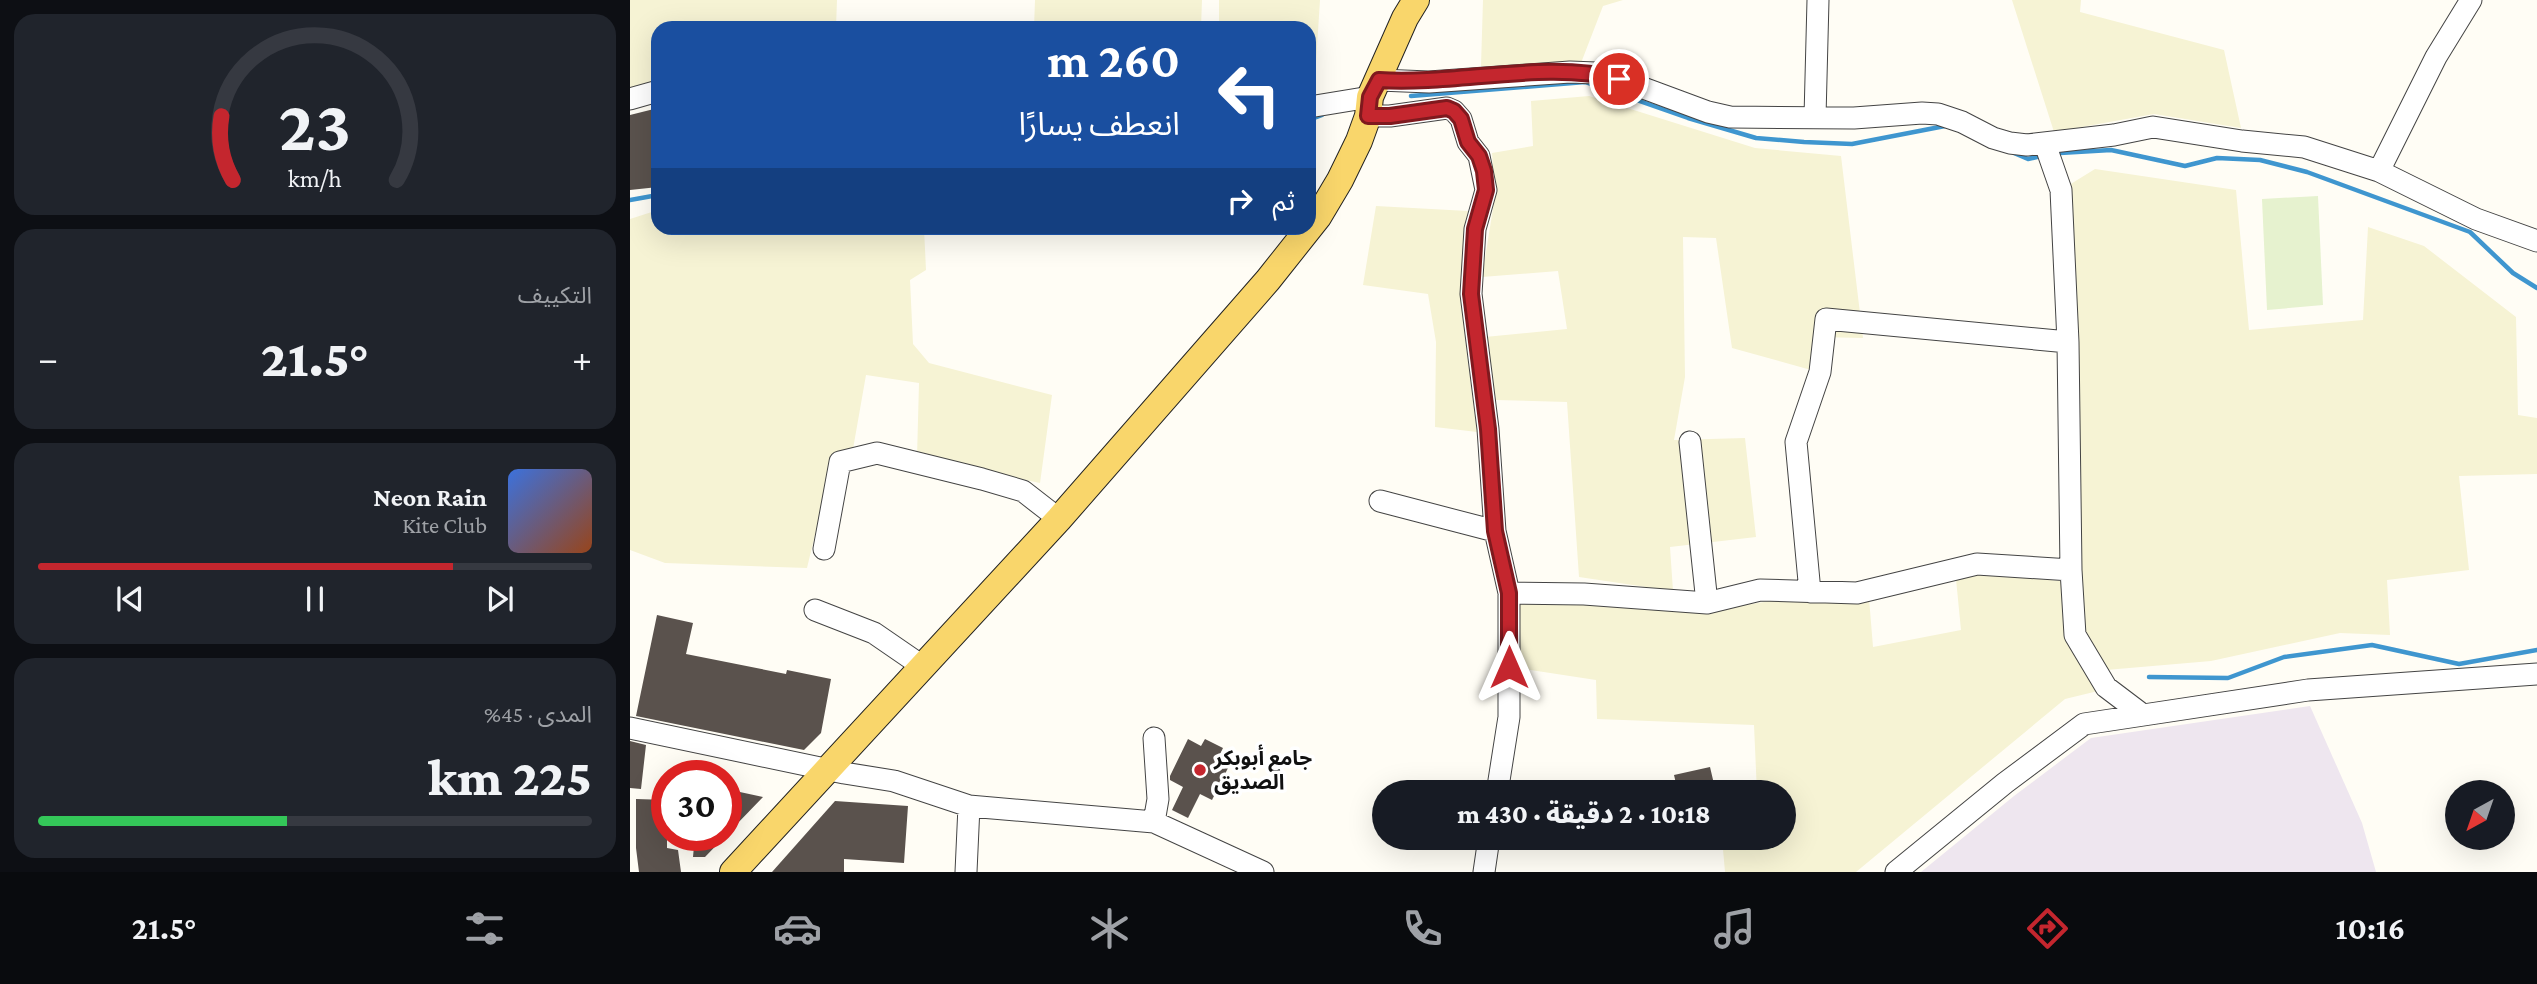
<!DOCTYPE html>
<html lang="ar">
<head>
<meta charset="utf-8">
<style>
	:root { --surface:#171b24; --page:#20242c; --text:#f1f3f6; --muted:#9ea1a6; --line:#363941; --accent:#c4262e }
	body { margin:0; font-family:"Crimson Pro","Noto Sans Arabic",serif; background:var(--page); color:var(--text); direction:rtl; height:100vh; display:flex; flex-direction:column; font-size:26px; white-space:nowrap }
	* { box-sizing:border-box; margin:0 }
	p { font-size:23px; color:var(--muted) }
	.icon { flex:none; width:38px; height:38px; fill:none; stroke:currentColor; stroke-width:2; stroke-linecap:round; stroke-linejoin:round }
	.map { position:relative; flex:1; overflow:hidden; direction:ltr }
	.drawer { display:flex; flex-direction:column; gap:14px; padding:14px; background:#0d0f14; width:630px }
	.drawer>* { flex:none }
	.hud { position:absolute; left:21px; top:21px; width:665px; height:214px; border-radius:21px; box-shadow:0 7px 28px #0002; direction:rtl; background:#1a4fa0; color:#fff; overflow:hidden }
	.needle { width:46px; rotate:220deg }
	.tools { position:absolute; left:1815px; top:780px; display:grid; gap:14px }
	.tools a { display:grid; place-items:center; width:70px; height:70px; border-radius:50%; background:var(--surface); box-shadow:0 7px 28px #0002; font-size:35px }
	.speed { position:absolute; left:21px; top:760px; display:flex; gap:14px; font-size:35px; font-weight:700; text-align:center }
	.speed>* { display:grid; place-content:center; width:91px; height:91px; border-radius:50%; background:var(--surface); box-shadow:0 7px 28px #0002; line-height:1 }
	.speed .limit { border:10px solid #d22; background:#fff; color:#111 }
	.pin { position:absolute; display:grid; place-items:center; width:60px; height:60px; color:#fff; margin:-30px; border:4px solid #fff; border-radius:50%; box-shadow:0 2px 7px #0007 }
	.me { position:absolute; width:77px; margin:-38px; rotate:0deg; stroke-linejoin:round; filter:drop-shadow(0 0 5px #0008) }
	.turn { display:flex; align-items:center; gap:24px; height:147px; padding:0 21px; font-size:32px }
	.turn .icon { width:91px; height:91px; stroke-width:2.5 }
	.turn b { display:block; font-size:49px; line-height:60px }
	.then { display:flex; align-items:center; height:66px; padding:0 21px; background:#0003; gap:14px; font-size:26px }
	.big { font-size:52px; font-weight:800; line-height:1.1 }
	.drawer .tile { flex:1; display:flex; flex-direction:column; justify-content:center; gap:10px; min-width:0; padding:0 24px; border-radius:21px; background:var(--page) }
	.drawer .dial { align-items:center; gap:0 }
	.dial svg { height:182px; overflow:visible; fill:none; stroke:var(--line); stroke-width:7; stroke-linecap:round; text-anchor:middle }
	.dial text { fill:var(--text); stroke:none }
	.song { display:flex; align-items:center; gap:21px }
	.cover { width:84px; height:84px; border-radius:10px; background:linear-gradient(135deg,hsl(220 70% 55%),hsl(20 70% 35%)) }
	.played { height:7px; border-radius:4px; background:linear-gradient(90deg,var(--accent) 75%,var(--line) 75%) }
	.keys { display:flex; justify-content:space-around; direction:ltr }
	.heat { display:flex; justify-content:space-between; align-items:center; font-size:38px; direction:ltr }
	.charge { height:10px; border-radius:5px; background:linear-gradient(90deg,#34c759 45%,var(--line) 0) }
	.trip { position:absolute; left:742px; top:780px; width:424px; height:70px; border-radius:35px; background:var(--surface); box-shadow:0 7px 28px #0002; font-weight:800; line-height:70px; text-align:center; direction:rtl }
	.tabs { display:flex; height:112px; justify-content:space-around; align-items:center; background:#090b0e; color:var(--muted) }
	.tabs .icon { width:49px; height:49px }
	.tabs .active { color:var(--accent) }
	.tabs b { font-size:32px; color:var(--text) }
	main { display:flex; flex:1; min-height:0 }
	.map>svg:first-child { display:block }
	.industrial { fill:#eee6ef }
	.farmland { fill:#f6f3d4 }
	.pitch { fill:#e6f2cf }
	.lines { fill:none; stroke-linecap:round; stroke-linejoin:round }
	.stream { stroke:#3f96cf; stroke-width:4.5 }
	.building { fill:#5a524d }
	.minor-casing { stroke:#444; stroke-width:23 }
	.major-casing { stroke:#222; stroke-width:28 }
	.minor { stroke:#fff; stroke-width:21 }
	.major { stroke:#f9d66b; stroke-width:26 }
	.route-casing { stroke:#7f191e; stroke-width:18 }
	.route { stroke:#c4262e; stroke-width:12 }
	.poi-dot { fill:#c4262e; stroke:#fff; stroke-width:2.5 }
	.labels { text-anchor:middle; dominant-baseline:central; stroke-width:7; stroke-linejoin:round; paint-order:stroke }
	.poi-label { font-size:21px; font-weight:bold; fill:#111; stroke:#fff; text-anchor:start }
</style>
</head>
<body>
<main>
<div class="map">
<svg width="1907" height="872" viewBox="0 0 1907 872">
	<rect width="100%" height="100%" fill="#fffdf5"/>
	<path class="industrial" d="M1680,706L1732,823L1746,872H1291L1384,796L1461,738Z"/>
	<path class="farmland" d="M0,0H207L206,28H28V81L0,88Z
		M405,0H572L571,28H404Z
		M589,0H690L684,94H679V28H589Z
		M853,0H993L973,6L951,63L851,66Z
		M1382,0H1451L1450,12L1594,50L1611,128L1524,114L1424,132Z
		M959,96L1125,148L1211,156L1233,338L1188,337L1181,370L1102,348L1086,238L1053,237L1055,377L1044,440L1115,438L1126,537L1040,547L1043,591L949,577L937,402L866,400L855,337L937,329L928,271L852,277L865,196L862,153L903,146L901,101Z
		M1465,169L1606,190L1619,330L1733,320L1738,227L1794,246L1886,317L1888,415L1907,418V474L1829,476L1839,570L1757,580L1760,635L1710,633L1581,661L1476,670L1455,638L1431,190Z
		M746,206L838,211L832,276L835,338L847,432L805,427L806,342L798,294L733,285Z
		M28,210V228H294L296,270L280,280L283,344L299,363L422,395L410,483L287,457L289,383L236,375L223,449L204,455L177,568L35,563L0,550V219Z
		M1344,573L1431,581L1437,638L1468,691L1435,699L1226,872H1095L1092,838H1153V793H1127L1124,725L967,719L966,680L880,667L877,597L1077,611L1154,599L1239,598L1243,647L1331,630L1326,579Z"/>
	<path class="pitch" d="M1688,196L1693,305L1637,310L1632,199Z"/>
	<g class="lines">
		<path class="stream" d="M781,96L955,82L1058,118L1126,138L1174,142L1222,144L1315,126
			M679,120L692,115
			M1384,153L1398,159L1407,157
			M1430,153L1481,150L1555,166L1587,158L1630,160L1677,172L1840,232L1883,273L1907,288
			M0,200L28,195
			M1519,677L1598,678L1654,657L1742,645L1829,664L1907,650"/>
	</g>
	<path class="building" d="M28,108V187L0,190V115Z
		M27,615L63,623L56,654L156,674L157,670L201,679L191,733L174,750L6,716Z
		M558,739L571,746L575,739L593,748L590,754L602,760L582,800L570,794L558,818L542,810L553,787L540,780V776Z
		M0,741L16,745L11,789L0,788Z
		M1080,767L1084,784L1048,792L1044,775Z
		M96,789L133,797L75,857H63L65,835H96Z
		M6,799L37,800V848L48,850L51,872H9L6,848Z
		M205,801L278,806L274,863L214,859V872H142Z"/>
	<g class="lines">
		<defs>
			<path id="minor" d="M749,80L799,82L940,72L966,73L989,79L1078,112L1100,117L1224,118L1292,113L1308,114L1332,122L1363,138L1380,143L1397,145L1484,135L1523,127L1612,141L1674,147L1749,171L1846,219L1907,241
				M0,99L28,91
				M679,107L740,97
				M738,116H760L817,108L824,111L831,119L838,142L849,156L856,190L845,229L841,294L858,429L865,531L879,593V717L867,793
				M1185,117L1188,0
				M1415,144L1431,190L1438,342L1441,570L1445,635L1476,687L1513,715
				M1749,171L1806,57L1841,0
				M1060,442L1077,603
				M750,501L865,531
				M194,549L210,462L247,453L352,479L393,491L429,519
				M1180,592L1166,442L1190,372L1196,319L1438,342
				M879,593L954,594L1077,603L1130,590L1227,593L1347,564L1441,570
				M185,610L244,633L292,666
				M0,728L214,773L264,781L339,806L524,822L633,872
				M524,738L528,799L524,822
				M336,872L339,806
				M854,872L859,838
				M1266,872L1375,783L1454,724L1678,690L1907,674"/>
			<path id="major" d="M103,872L429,519L638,280L688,217L710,180L729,141L738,116L740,97L775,18L786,0"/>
		</defs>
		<use href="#minor" class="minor-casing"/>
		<use href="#major" class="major-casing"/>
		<use href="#minor" class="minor"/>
		<use href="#major" class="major"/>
	</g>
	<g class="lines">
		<defs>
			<path id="route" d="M879,667V593L865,531L858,429L841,294L845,229L856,190L854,171L849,156L838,142L831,119L824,111L817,108L760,116H738L740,97L749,80C827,85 916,60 989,79"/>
		</defs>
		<use href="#route" class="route-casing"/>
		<use href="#route" class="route"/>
	</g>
	<circle class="poi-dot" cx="570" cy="770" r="7"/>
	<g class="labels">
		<g class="poi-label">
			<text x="584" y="758">جامع أبوبكر<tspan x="584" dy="24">الصديق</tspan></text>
		</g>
	</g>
</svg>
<div class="tools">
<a><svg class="needle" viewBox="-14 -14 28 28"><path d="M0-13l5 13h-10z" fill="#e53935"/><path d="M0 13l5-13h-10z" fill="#9ea1a6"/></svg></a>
</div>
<div class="speed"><div class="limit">30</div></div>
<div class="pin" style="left:989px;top:79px;background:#d93025"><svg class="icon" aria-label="arrive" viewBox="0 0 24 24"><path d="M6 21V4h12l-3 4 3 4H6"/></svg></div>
<svg class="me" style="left:879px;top:667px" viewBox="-20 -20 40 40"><path d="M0-17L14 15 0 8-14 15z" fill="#c4262e" stroke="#fff" stroke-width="4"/></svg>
<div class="trip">10:18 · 2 دقيقة · 430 m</div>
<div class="hud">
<div class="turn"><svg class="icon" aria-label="left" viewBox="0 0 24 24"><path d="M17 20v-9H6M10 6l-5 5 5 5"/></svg><div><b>260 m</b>انعطف يسارًا</div></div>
<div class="then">ثم<svg class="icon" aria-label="right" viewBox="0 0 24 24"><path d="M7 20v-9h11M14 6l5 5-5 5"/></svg></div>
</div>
</div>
<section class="drawer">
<div class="tile dial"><svg viewBox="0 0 100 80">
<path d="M14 69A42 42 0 1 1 86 69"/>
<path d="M14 69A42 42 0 0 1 9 41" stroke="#c4262e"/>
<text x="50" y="56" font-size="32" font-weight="700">23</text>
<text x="50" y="72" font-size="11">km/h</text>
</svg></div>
<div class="tile"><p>التكييف</p>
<div class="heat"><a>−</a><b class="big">21.5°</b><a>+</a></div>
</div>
<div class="tile">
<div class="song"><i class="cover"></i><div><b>Neon Rain</b><p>Kite Club</p></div></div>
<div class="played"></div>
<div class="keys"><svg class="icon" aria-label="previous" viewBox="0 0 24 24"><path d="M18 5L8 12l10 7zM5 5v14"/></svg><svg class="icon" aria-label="pause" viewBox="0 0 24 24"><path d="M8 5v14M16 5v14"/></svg><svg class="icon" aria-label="next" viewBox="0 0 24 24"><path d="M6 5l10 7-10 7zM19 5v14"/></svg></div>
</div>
<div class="tile"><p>المدى · 45%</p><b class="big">225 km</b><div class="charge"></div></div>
</section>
</main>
<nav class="tabs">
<b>10:16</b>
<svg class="icon active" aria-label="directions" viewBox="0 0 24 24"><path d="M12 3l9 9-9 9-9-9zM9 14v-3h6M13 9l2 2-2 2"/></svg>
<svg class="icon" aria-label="music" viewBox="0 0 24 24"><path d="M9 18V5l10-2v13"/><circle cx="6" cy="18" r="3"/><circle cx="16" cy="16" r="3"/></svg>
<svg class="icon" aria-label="phone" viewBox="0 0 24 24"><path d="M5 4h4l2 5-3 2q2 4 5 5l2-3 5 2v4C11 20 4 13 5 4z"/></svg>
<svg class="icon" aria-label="climate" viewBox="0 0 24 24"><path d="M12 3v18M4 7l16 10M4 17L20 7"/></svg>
<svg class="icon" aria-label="car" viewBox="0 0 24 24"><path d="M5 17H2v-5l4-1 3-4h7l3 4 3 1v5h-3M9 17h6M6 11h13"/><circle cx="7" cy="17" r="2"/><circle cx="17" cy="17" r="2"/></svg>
<svg class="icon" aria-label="filters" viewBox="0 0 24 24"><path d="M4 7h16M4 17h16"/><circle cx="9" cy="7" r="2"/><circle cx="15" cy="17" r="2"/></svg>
<b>21.5°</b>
</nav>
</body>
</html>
